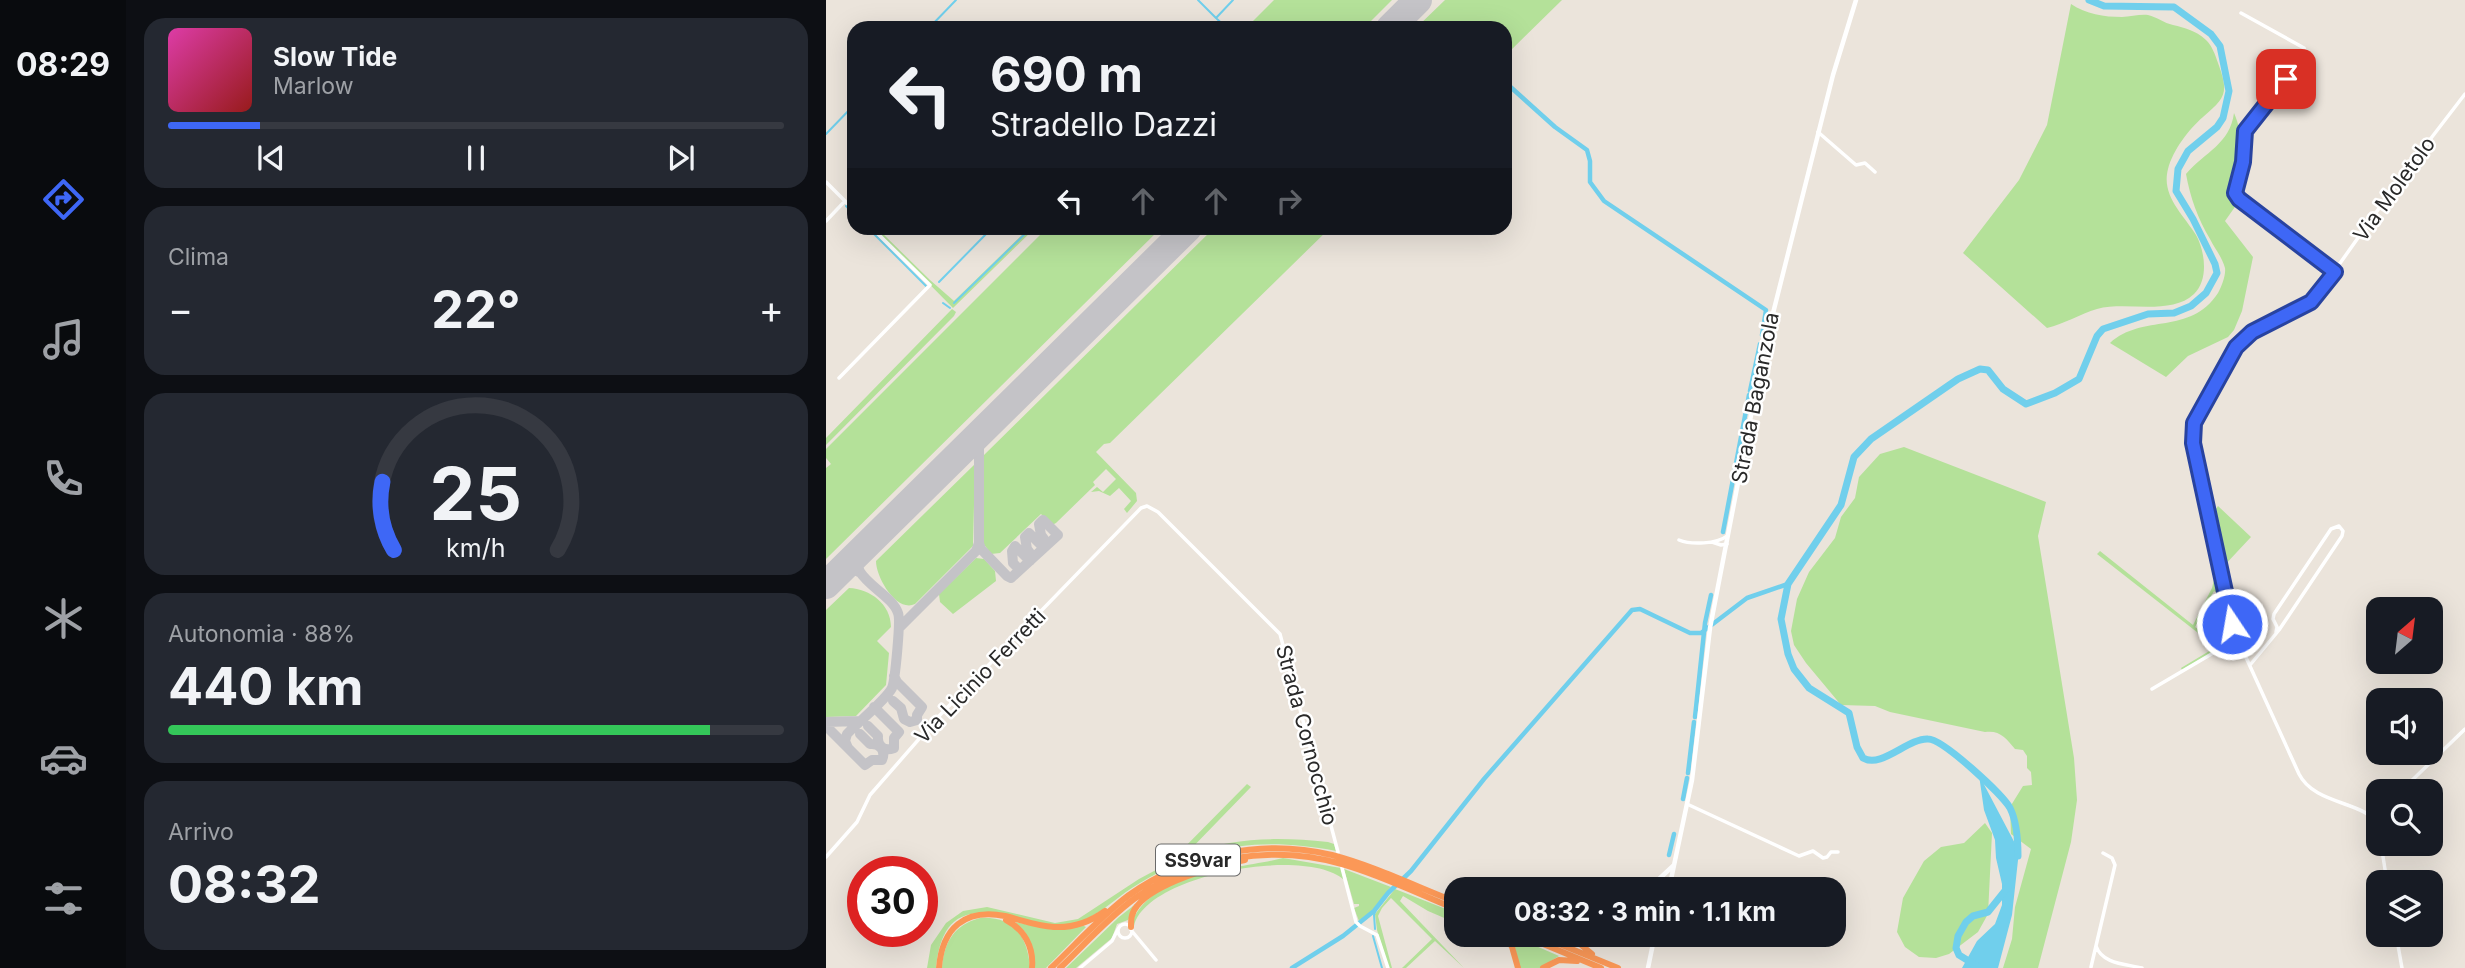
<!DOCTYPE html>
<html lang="it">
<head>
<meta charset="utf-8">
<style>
	:root { --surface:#171b24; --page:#242831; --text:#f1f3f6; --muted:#9ea1a6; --line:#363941; --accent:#3e67f6 }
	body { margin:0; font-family:Inter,sans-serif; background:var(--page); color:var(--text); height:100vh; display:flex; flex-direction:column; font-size:26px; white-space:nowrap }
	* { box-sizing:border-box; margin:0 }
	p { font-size:23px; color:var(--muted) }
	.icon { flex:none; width:38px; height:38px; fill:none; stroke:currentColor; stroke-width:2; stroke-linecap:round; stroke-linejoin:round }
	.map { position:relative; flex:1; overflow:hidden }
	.side { display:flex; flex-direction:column; gap:18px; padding:18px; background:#0d0f14; width:700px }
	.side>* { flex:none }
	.hud { position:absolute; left:21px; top:21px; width:665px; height:214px; border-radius:21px; box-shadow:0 7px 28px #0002; background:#171b24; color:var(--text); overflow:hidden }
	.needle { width:46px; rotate:28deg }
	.tools { position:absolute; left:1540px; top:597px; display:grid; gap:14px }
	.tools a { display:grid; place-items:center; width:77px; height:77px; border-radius:14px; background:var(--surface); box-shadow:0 7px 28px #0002; font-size:35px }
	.speed { position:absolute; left:21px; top:856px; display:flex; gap:14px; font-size:35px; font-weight:700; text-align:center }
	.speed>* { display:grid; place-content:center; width:91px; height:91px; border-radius:50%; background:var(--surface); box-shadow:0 7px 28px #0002; line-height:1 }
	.speed .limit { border:10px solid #d22; background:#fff; color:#111 }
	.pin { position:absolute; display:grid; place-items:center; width:60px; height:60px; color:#fff; margin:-30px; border-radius:14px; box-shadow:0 4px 10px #0006 }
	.me { position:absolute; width:77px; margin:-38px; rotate:348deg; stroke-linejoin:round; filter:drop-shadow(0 0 5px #0008) }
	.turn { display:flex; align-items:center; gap:24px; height:147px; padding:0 28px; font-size:32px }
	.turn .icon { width:91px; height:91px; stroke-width:2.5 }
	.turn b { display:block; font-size:49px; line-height:60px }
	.lanes { display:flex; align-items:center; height:66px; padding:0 28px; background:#0003; justify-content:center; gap:35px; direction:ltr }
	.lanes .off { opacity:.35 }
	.big { font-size:52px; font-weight:700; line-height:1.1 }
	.side .widget { flex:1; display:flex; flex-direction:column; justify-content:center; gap:10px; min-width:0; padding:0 24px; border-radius:21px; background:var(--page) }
	.side .dial { align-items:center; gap:0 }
	.dial svg { height:182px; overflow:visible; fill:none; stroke:var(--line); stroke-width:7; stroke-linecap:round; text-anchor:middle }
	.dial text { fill:var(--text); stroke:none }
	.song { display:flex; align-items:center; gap:21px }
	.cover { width:84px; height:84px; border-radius:10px; background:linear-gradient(135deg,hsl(320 70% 55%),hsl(0 70% 35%)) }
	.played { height:7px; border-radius:4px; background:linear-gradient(90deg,var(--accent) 15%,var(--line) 15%) }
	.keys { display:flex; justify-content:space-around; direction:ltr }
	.heat { display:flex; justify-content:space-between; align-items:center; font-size:38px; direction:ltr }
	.charge { height:10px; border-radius:5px; background:linear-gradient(90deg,#34c759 88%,var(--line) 0) }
	.trip { position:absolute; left:618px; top:877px; width:402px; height:70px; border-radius:21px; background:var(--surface); box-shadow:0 7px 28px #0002; font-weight:700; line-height:70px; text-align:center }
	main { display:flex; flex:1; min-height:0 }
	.dock { display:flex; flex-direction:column; width:126px; justify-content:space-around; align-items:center; background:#090b0e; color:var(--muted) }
	.dock .icon { width:49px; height:49px }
	.dock .active { color:var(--accent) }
	.dock b { font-size:32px; color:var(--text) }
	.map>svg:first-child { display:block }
	.green { fill:#b4e199 }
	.water { fill:#70cfec }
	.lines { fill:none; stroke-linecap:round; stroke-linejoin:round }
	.stream { stroke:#70cfec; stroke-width:2 }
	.canal { stroke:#70cfec; stroke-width:4.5 }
	.river { stroke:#70cfec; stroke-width:7 }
	.taxiway { stroke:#c4c3c7; stroke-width:10 }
	.runway { stroke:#c4c3c7; stroke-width:28 }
	.street { stroke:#fff; stroke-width:3.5 }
	.secondary { stroke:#fff; stroke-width:4.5 }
	.highway { stroke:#fb9857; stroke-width:6 }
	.route-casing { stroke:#2843a0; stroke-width:18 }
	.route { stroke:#3e67f6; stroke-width:12 }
	.labels { text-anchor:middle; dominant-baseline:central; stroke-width:5; stroke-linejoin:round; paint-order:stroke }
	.shield { fill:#fff; stroke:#696969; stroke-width:2 }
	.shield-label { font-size:19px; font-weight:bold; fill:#292929 }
	.street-label { font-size:21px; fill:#292929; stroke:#fff }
</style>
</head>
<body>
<main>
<nav class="dock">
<b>08:29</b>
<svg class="icon active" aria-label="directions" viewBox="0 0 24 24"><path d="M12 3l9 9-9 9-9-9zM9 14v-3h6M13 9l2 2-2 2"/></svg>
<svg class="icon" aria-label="music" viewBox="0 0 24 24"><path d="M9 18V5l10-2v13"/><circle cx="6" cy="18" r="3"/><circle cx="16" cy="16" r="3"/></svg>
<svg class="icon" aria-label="phone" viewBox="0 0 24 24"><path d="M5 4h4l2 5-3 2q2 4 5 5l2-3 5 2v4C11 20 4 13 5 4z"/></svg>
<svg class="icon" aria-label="climate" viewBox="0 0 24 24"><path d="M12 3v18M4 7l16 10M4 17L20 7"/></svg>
<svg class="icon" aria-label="car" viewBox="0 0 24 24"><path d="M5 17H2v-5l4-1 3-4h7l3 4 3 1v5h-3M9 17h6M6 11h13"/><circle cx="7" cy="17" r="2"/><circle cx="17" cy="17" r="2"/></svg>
<svg class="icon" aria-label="filters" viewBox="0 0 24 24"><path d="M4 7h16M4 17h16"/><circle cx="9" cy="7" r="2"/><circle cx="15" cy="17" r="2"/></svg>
</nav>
<section class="side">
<div class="widget">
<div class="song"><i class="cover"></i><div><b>Slow Tide</b><p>Marlow</p></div></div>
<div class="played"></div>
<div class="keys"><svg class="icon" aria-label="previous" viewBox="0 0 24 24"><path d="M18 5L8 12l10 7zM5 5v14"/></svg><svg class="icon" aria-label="pause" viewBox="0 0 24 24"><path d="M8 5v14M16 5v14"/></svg><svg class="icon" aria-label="next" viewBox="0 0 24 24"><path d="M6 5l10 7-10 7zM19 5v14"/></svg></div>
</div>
<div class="widget"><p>Clima</p>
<div class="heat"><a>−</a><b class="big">22°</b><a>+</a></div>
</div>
<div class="widget dial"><svg viewBox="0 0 100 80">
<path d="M14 69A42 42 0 1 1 86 69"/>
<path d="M14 69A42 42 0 0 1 9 39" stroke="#3e67f6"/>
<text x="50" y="56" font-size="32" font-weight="700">25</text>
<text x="50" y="72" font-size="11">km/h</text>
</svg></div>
<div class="widget"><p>Autonomia · 88%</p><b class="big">440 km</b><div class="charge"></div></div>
<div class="widget"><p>Arrivo</p><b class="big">08:32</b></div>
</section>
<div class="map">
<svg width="1639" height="968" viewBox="0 0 1639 968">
	<rect width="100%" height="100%" fill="#ebe4db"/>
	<path class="green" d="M448,0H566L538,28H434L427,21Z
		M619,0H736L679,56V28H590Z
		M1245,4C1260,14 1278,17 1296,17C1304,17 1314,14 1322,15C1331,17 1338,23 1347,25C1359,28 1369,30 1380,40C1386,46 1389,54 1392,63C1403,93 1400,97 1377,117C1363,129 1347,150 1342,169C1335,196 1357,214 1370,235C1379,251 1383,280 1368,294C1345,316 1300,301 1271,309C1254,314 1238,324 1221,328L1137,253L1193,180L1221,125Z
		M1408,113C1421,144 1415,165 1404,195L1407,203L1411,204L1399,221L1427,257L1416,311L1408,330L1402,337L1362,356L1340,377L1284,343C1317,313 1364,336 1392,293C1396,286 1400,275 1399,268C1396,257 1389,249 1384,239C1372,219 1364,197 1360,174C1379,152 1404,144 1408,113Z
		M48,228H51L104,280L128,301L203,228H209L127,308Z
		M221,228H335L0,559V468L5,464L0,458V449Z
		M388,228H504L284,443L278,444L270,452L310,493L311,501L301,513L298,509L305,501L293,488L284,496L273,491L265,492L271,487L277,492L290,479L280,469L267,482L269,485L230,523L226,525L215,514L174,553L165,554L157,543L158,455Z
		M126,309L130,312L128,316L0,445V438Z
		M1078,447L1220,502L1212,536L1248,758L1251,800L1245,842L1212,968H1177L1186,939L1189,907L1205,849L1185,834L1184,807L1197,786L1206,785L1205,772L1201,768V756L1197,750L1189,749C1180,738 1174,730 1159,732L1064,712L1049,706L1015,705L980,663L968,645L965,631L971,599L983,572L1009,538L1015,517L1029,498L1033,477L1054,454Z
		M149,464L147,546L89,604C71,613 50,578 50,561Z
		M1392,506L1425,537L1396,568L1392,541L1385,516Z
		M1380,509L1402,614L1396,596L1388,591L1369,627L1380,635L1383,628C1394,636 1400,635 1407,640L1356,670L1355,668L1390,647L1271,554L1274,551L1367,625L1386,588L1390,571L1377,510Z
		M150,558L158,559L169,571L170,581L127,614L114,602L113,594Z
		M23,588C44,589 65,604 65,627L51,641L63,653L60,685L30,716L0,717V610Z
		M421,784L425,787L360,854C408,837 453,837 502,842L508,844L510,851C435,837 380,844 314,883C294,894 278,912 256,921C203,942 120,866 110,968H101L105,945L120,923L137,911L161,907L229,923L252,919L313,879L343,863Z
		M1159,823L1166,833L1162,914L1152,932L1123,954L1110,958L1093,957L1079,947L1071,932L1077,898L1098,861L1115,847L1138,843Z
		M457,858L515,868L518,880C481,846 320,874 308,926L307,920C330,870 411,870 457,858Z
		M518,869L565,887L545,912L533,921L528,908L533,906V904H528Z
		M569,889L630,913V923L602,911L577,896L574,901L638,968L609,941L580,968H576L606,939L565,898L556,908L552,916L566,968H563L551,930L549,914Z
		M311,903L302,920L291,924L286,938L250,968H240L293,917Z
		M154,918C189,916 202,938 204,968H116C118,942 128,925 154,918Z
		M189,922L218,928L258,926L260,927L220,968H208L199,932Z
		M691,939H694L733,956L714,968H694L688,944Z"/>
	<path class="water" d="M1153,775L1193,851L1186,915L1172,968H1136L1151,941L1169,924L1176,905V884L1170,858L1169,840L1158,810Z"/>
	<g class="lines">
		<path class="stream" d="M372,0L390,18L407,0
			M391,19L401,28
			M103,28L130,0
			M0,134L28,105
			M20,206L28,214
			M42,228L100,286
			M113,282L166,228
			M117,303L124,308
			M128,303L205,228
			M549,929L548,915L550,909
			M547,936L556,968"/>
		<path class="canal" d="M679,82L729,127L761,150L764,161V182L778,201L940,310L936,335
			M924,391L934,344
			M897,532L923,395
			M869,717L879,623L885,595
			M862,773L868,722
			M857,799L861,778
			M843,855L848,834
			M466,968L517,936L548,911L562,893L585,871L658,779L806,610L814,609L864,633H875L921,598L962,584"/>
		<path class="river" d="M1192,856C1192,840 1191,822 1184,808C1176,794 1117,739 1102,739C1082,738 1055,769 1037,758L1031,747L1023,713L983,688L968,669L962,654L955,619L962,584L1015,505L1028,457L1045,439L1132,379L1154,369L1162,370L1177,389L1200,404L1229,393L1253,379L1271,336L1277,329L1322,314L1348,313L1365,306L1380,293L1391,273L1389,264L1367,219L1350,191L1352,169L1362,151L1391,127L1397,118L1403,91L1394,46L1385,34L1348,7L1278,6L1263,0
			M1154,968L1133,955L1130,948L1132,936L1140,922L1147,916L1162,912L1182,887"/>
		<path class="taxiway" d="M160,427L153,441V543L155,549L181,576L185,578L232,535L217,520L213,524L215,535L218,539
			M204,553L201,549L199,537L203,533L216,546
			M190,566L187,563L186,551L189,546L204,561
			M12,573L24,568L35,573
			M73,628L150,551L153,543
			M67,701L75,708L78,719L84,722L91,720V715L96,707L71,682L68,676
			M0,722L33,721
			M0,726L39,765L46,760H56C60,751 54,743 44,744L34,734
			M42,726L52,736C51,746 58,752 68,748V738L73,732L48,707
			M22,748L19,741L21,734C31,723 60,700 66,688C69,681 75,620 72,613C65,591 17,577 35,550"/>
		<path class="runway" d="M564,28L592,0
			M0,585L362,228"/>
		<path class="street" d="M1415,13L1478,48L1480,53L1419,131L1417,162L1409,193L1413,199L1509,272
			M992,132L1030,165L1039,163L1049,172
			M0,182L28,210
			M0,221L19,201
			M13,378L104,285L46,228
			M853,540C865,545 891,544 901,536
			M886,542L895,545L901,544
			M1424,665L1453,630L1516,536L1517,531L1513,526L1505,529L1448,614L1447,619L1451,627L1450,632
			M1326,689L1411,639
			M1575,791L1639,729
			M861,804L973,856L987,851L997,858L1001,857L1005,852H1012
			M1552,826C1542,801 1489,806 1473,774L1408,631L1367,443V431L1371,418C1386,390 1399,349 1427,331C1448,318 1473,314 1490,297L1576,176L1639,94
			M1555,844L1561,882
			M0,857L31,822L44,795L114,715L315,508L321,506L332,512L454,634L512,852
			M516,868L530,922L534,926L551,935L562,968
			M292 931a7 7 0 1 1 14 0a7 7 0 1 1-14 0Z
			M305,930L330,960
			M891,934L907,941
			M1570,934L1576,968
			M1270,946C1276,964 1300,964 1316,968
			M1265,967L1289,865L1286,858L1277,853
			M254,968L286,941L292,929"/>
		<path class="secondary" d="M833,879L847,866
			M825,889L827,883L832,880L839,881L843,887
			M843,889L866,780L884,628L937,353L1007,75L1030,0
			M822,968L829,934"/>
		<path class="highway" d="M761,889H782
			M814,889L828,882
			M180,920C198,929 208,947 206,968
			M305,927C305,920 305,913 311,906C329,883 391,865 419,860
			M678,934L686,947L692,968
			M693,934L775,968
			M709,934L792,968
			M747,934L754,944L766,954
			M113,968C116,928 139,908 179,916C195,920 211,926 228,927C247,928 264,922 279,911
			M225,968C251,943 275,916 303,895C361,854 436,838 506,855C548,866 589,886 630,902
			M234,968C258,945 281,919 308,899C368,857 445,844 516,864C555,875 593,894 630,909
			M717,968L733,960L751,961"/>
	</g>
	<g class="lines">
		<defs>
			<path id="route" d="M1406,624L1367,443L1368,423L1410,347L1426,332L1485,302L1509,272L1413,199L1409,193L1417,162L1419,131L1460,79"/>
		</defs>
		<use href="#route" class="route-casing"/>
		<use href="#route" class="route"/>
	</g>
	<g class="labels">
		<rect class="shield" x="330" y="844.5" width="84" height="31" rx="5"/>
		<g class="shield-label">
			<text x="372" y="860">SS9var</text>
		</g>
		<g class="street-label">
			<text transform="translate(1568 189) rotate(-54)">Via Moletolo</text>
			<text transform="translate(929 398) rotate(-79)">Strada Baganzola</text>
			<text transform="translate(154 676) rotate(-46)">Via Licinio Ferretti</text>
			<text transform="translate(481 735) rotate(75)">Strada Cornocchio</text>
		</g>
	</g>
</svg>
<div class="tools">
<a><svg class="needle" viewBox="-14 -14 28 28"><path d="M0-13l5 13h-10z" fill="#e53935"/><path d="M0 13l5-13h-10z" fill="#9ea1a6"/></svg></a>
<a><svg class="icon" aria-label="sound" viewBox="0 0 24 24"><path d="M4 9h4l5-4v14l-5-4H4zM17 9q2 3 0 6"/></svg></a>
<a><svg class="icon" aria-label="search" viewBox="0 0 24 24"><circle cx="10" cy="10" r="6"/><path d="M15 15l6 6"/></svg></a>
<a><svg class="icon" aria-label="layers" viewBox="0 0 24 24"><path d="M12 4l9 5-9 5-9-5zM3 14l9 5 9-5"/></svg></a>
</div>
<div class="speed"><div class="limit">30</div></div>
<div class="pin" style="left:1460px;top:79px;background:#d93025"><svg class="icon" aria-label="arrive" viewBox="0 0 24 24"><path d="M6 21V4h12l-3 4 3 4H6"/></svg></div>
<svg class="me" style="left:1406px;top:624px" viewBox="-20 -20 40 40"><circle r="17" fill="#3e67f6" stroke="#fff" stroke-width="3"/><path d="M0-11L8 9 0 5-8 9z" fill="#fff"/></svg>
<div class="trip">08:32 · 3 min · 1.1 km</div>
<div class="hud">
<div class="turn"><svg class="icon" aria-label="left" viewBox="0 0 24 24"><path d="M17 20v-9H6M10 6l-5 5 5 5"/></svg><div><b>690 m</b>Stradello Dazzi</div></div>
<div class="lanes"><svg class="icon" aria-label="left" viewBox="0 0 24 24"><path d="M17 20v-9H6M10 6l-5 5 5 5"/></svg><svg class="icon off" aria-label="ahead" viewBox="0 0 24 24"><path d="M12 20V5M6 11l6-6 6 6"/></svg><svg class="icon off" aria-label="ahead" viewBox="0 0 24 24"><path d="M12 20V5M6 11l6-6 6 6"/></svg><svg class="icon off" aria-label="right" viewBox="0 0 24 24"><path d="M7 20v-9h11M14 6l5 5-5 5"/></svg></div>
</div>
</div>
</main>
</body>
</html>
